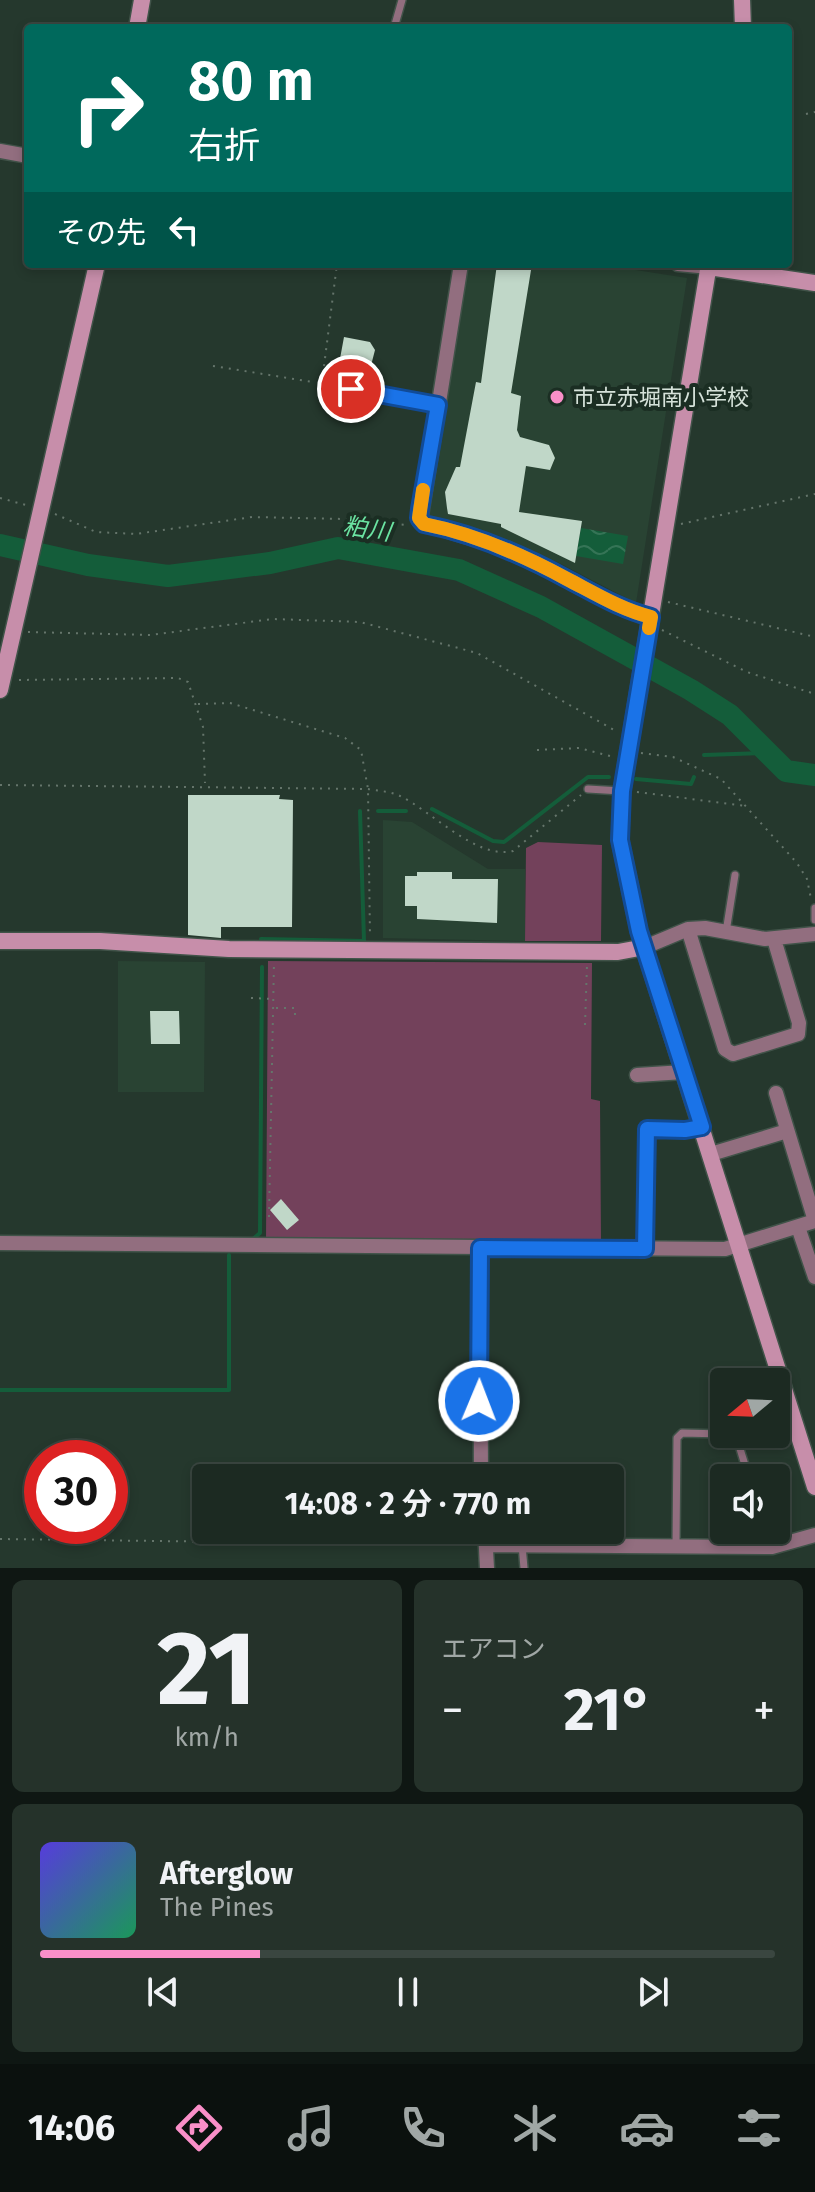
<!DOCTYPE html>
<html lang="ja">
<head>
<meta charset="utf-8">
<style>
	:root { --surface:#1c2a22; --page:#25322a; --text:#f1f3f6; --muted:#a0a7a5; --line:#3a4640; --accent:#fa8fc8 }
	body { margin:0; font-family:"Fira Sans","Noto Sans JP",sans-serif; background:var(--page); color:var(--text); height:100vh; display:flex; flex-direction:column; font-size:30px; white-space:nowrap }
	* { box-sizing:border-box; margin:0 }
	p { font-size:26px; color:var(--muted) }
	.icon { flex:none; width:44px; height:44px; fill:none; stroke:currentColor; stroke-width:2; stroke-linecap:round; stroke-linejoin:round }
	.map { position:relative; height:1568px; overflow:hidden }
	.side { display:flex; flex-direction:column; gap:12px; padding:12px; background:#0f1713; flex:1 }
	.side>* { flex:none }
	.hud { position:absolute; left:24px; top:24px; width:768px; height:244px; border-radius:8px; box-shadow:0 4px 12px #0003,0 0 0 2px var(--line); background:#00695c; color:#fff; overflow:hidden }
	.needle { width:52px; rotate:251deg }
	.buttons { position:absolute; left:710px; top:1368px; display:grid; gap:16px }
	.buttons a { display:grid; place-items:center; width:80px; height:80px; border-radius:8px; background:var(--surface); box-shadow:0 4px 12px #0003,0 0 0 2px var(--line); font-size:40px }
	.speed { position:absolute; left:24px; top:1440px; display:flex; gap:16px; font-size:40px; font-weight:700; text-align:center }
	.speed>* { display:grid; place-content:center; width:104px; height:104px; border-radius:50%; background:var(--surface); box-shadow:0 4px 12px #0003,0 0 0 2px var(--line); line-height:1 }
	.speed .limit { border:12px solid #d22; background:#fff; color:#111 }
	.pin { position:absolute; display:grid; place-items:center; width:68px; height:68px; color:#fff; margin:-34px; border:4px solid #fff; border-radius:50%; box-shadow:0 2px 8px #0007 }
	.me { position:absolute; width:88px; margin:-44px; rotate:1deg; stroke-linejoin:round; filter:drop-shadow(0 0 6px #0008) }
	.turn { display:flex; align-items:center; gap:28px; height:168px; padding:0 32px; font-size:36px }
	.turn .icon { width:104px; height:104px; stroke-width:2.5 }
	.turn b { display:block; font-size:56px; line-height:68px }
	.then { display:flex; align-items:center; height:76px; padding:0 32px; background:#0003; gap:16px; font-size:30px }
	.big { font-size:60px; font-weight:700; line-height:1.1 }
	.side .tile { flex:1; display:flex; flex-direction:column; justify-content:center; gap:12px; min-width:0; padding:0 28px; border-radius:12px; background:var(--page) }
	.side .dial { align-items:center; gap:0 }
	.dial b { font-size:104px; line-height:1 }
	.song { display:flex; align-items:center; gap:24px }
	.cover { width:96px; height:96px; border-radius:12px; background:linear-gradient(135deg,hsl(250 70% 55%),hsl(150 70% 35%)) }
	.played { height:8px; border-radius:4px; background:linear-gradient(90deg,var(--accent) 30%,var(--line) 30%) }
	.keys { display:flex; justify-content:space-around; direction:ltr }
	.heat { display:flex; justify-content:space-between; align-items:center; font-size:44px; direction:ltr }
	.side .tiles { flex:1; display:grid; gap:12px; grid-template-columns:1fr 1fr }
	.tile:last-child { grid-column:span 2 }
	.trip { position:absolute; left:192px; top:1464px; width:432px; height:80px; border-radius:8px; background:var(--surface); box-shadow:0 4px 12px #0003,0 0 0 2px var(--line); font-weight:700; line-height:80px; text-align:center }
	.tabs { display:flex; height:128px; justify-content:space-around; align-items:center; background:#0b110e; color:var(--muted) }
	.tabs .icon { width:56px; height:56px }
	.tabs .current { color:var(--accent) }
	.tabs b { font-size:36px; color:var(--text) }
	.map>svg:first-child { display:block }
	.built { fill:#294333 }
	.green { fill:#73415b }
	.water { fill:url(#water-waves) }
	.lines { fill:none; stroke-linecap:round; stroke-linejoin:round }
	.stream { stroke:#145d3a; stroke-width:4 }
	.river { stroke:#145d3a; stroke-width:22 }
	.building { fill:#c0d7c8 }
	.lane-casing { stroke:#415349; stroke-width:10 }
	.street-casing { stroke:#415349; stroke-width:17 }
	.secondary-casing { stroke:#415349; stroke-width:19 }
	.path { stroke:#65756b; stroke-width:2; stroke-dasharray:2 6; stroke-linecap:butt }
	.lane { stroke:#926e7f; stroke-width:7 }
	.street { stroke:#926e7f; stroke-width:14 }
	.secondary { stroke:#c78eaa; stroke-width:16 }
	.route-casing { stroke:#114b97; stroke-width:20 }
	.route { stroke:#1a73e8; stroke-width:14 }
	.slow { stroke:#f59e0b; stroke-width:14 }
	.poi-dot { fill:#fa8fc8; stroke:#1b2e23; stroke-width:3 }
	.labels { text-anchor:middle; dominant-baseline:central; stroke-width:8; stroke-linejoin:round; paint-order:stroke }
	.poi-label { font-size:22px; fill:#d6e2da; stroke:#1b2e23; text-anchor:start }
	.water-label { font-size:24px; font-style:italic; fill:#6be4a2; stroke:#1b2e23 }
</style>
</head>
<body>
<div class="map">
<svg width="815" height="1568" viewBox="0 0 815 1568">
	<defs>
		<pattern id="water-waves" width="16" height="10" patternUnits="userSpaceOnUse" patternTransform="scale(2)"><rect width="16" height="10" fill="#145d3a"/><path d="M0 5q4-4 8 0t8 0" fill="none" stroke="#357456"/></pattern>
	</defs>
	<rect width="100%" height="100%" fill="#25382d"/>
	<path class="built" d="M466,264H597L687,278L636,603L559,563L468,528L429,519L425,511Z
		M383,820L412,822L488,869H525V941L383,938Z
		M118,961L205,962L204,1092H118Z"/>
	<path class="green" d="M538,842L602,845L601,941H525L526,848Z
		M268,961L592,963L591,1099L600,1101L601,1240L266,1239Z"/>
	<path class="water" d="M581,528L628,536L623,564L576,556Z"/>
	<g class="lines">
		<path class="stream" d="M704,755L764,753
			M636,779L691,784L694,777
			M432,809L493,841L504,842L588,777H609
			M378,811H406
			M261,939L364,941L360,811
			M253,1239L260,1233L262,967
			M0,1390H229V1255"/>
		<path class="river" d="M0,545L88,565L168,576L270,563L338,548L459,570L541,607L691,690L730,715L786,771L815,775"/>
	</g>
	<path class="building" d="M497,264H532L511,393L521,396L517,430L520,437L549,445L555,458L550,470L526,466L519,512L582,521L575,563L501,527V524L448,514L447,508L445,492L456,467H460L476,382L481,383Z
		M344,337L370,342L375,350L367,381L337,375Z
		M188,795H280L279,799L293,800L292,927H221V938L188,935Z
		M417,872H452V879H498L497,923L417,919V906H405V876H417Z
		M150,1011H179L180,1044H151Z
		M281,1199L299,1220L287,1230L270,1210Z"/>
	<g class="lines">
		<defs>
			<path id="lane" d="M394,28L402,0
				M322,383L438,405
				M588,789L621,791
				M815,908V920
				M726,932L735,875
				M730,1434L737,1439L749,1478
				M766,1530V1546
				M522,1545L524,1568
				M676,1545L677,1438L682,1433L724,1434"/>
			<path id="street" d="M0,151L28,156
				M461,264L420,522L508,549L622,607L651,617
				M678,264L709,267
				M688,929L725,1049L733,1054L798,1034L799,1023L774,939
				M645,947L688,929L705,928L765,939L815,934
				M637,1075L684,1072
				M776,1093L815,1221
				M711,1154L787,1131
				M798,1227L815,1277
				M0,1243L725,1249L815,1221
				M480,1248L481,1478
				M645,1249L647,1129L685,1130L702,1127
				M485,1530L487,1568
				M486,1545L772,1547L815,1535"/>
			<path id="secondary" d="M742,0L743,28
				M137,28L142,0
				M709,264L622,791L620,840L639,931L815,1487
				M709,267L815,283
				M0,690L97,264
				M0,941H100L229,949L618,952L645,947"/>
		</defs>
		<use href="#lane" class="lane-casing"/>
		<use href="#street" class="street-casing"/>
		<use href="#secondary" class="secondary-casing"/>
		<path class="path" d="M806,114L815,112
			M213,366L313,382
			M323,374L337,264
			M0,498L26,505
			M55,514L96,532L136,534L252,517L345,519L407,525
			M681,524L815,494
			M668,602L815,637
			M662,630L747,672L815,694
			M28,632L150,635L273,619L360,622L477,653L616,731
			M19,680L178,678L188,682L203,727L205,783
			M198,704L230,703L345,738L361,750L368,789L370,937
			M537,750L579,748L614,757
			M641,753L673,757L721,779L797,863L807,879L811,899
			M0,785L368,789C378,791 388,791 398,795C431,810 476,860 513,851L581,795
			M637,792L746,806
			M251,998L274,999
			M276,1008H295V1021
			M585,1025L587,965
			M269,1217L274,962
			M0,1539L472,1545"/>
		<use href="#lane" class="lane"/>
		<use href="#street" class="street"/>
		<use href="#secondary" class="secondary"/>
	</g>
	<g class="lines">
		<defs>
			<path id="route" d="M351,389L438,405L420,509L419,518L424,524C475,534 521,554 567,579C594,593 622,610 651,617L622,791L620,840L639,931L702,1127L685,1130L647,1129L645,1249L480,1248L479,1401"/>
		</defs>
		<use href="#route" class="route-casing"/>
		<use href="#route" class="route"/>
		<path class="slow" d="M423,490L419,518L424,524C475,534 521,554 567,579C594,593 622,610 651,617L649,628"/>
	</g>
	<circle class="poi-dot" cx="557" cy="397" r="8"/>
	<g class="labels">
		<g class="poi-label">
			<text x="573" y="397">市立赤堀南小学校</text>
		</g>
		<g class="water-label">
			<text transform="translate(367 529) rotate(8)">粕川</text>
		</g>
	</g>
</svg>
<div class="buttons">
<a><svg class="needle" viewBox="-14 -14 28 28"><path d="M0-13l5 13h-10z" fill="#e53935"/><path d="M0 13l5-13h-10z" fill="#a0a7a5"/></svg></a>
<a><svg class="icon" aria-label="sound" viewBox="0 0 24 24"><path d="M4 9h4l5-4v14l-5-4H4zM17 9q2 3 0 6"/></svg></a>
</div>
<div class="speed"><div class="limit">30</div></div>
<div class="pin" style="left:351px;top:389px;background:#d93025"><svg class="icon" aria-label="arrive" viewBox="0 0 24 24"><path d="M6 21V4h12l-3 4 3 4H6"/></svg></div>
<svg class="me" style="left:479px;top:1401px" viewBox="-20 -20 40 40"><circle r="17" fill="#1a73e8" stroke="#fff" stroke-width="3"/><path d="M0-11L8 9 0 5-8 9z" fill="#fff"/></svg>
<div class="trip">14:08 · 2 分 · 770 m</div>
<div class="hud">
<div class="turn"><svg class="icon" aria-label="right" viewBox="0 0 24 24"><path d="M7 20v-9h11M14 6l5 5-5 5"/></svg><div><b>80 m</b>右折</div></div>
<div class="then">その先<svg class="icon" aria-label="left" viewBox="0 0 24 24"><path d="M17 20v-9H6M10 6l-5 5 5 5"/></svg></div>
</div>
</div>
<section class="side">
<div class="tiles">
<div class="tile dial"><b>21</b><p>km/h</p></div>
<div class="tile"><p>エアコン</p>
<div class="heat"><a>−</a><b class="big">21°</b><a>+</a></div>
</div>
<div class="tile">
<div class="song"><i class="cover"></i><div><b>Afterglow</b><p>The Pines</p></div></div>
<div class="played"></div>
<div class="keys"><svg class="icon" aria-label="previous" viewBox="0 0 24 24"><path d="M18 5L8 12l10 7zM5 5v14"/></svg><svg class="icon" aria-label="pause" viewBox="0 0 24 24"><path d="M8 5v14M16 5v14"/></svg><svg class="icon" aria-label="next" viewBox="0 0 24 24"><path d="M6 5l10 7-10 7zM19 5v14"/></svg></div>
</div>
</div>
</section>
<nav class="tabs">
<b>14:06</b>
<svg class="icon current" aria-label="directions" viewBox="0 0 24 24"><path d="M12 3l9 9-9 9-9-9zM9 14v-3h6M13 9l2 2-2 2"/></svg>
<svg class="icon" aria-label="music" viewBox="0 0 24 24"><path d="M9 18V5l10-2v13"/><circle cx="6" cy="18" r="3"/><circle cx="16" cy="16" r="3"/></svg>
<svg class="icon" aria-label="phone" viewBox="0 0 24 24"><path d="M5 4h4l2 5-3 2q2 4 5 5l2-3 5 2v4C11 20 4 13 5 4z"/></svg>
<svg class="icon" aria-label="climate" viewBox="0 0 24 24"><path d="M12 3v18M4 7l16 10M4 17L20 7"/></svg>
<svg class="icon" aria-label="car" viewBox="0 0 24 24"><path d="M5 17H2v-5l4-1 3-4h7l3 4 3 1v5h-3M9 17h6M6 11h13"/><circle cx="7" cy="17" r="2"/><circle cx="17" cy="17" r="2"/></svg>
<svg class="icon" aria-label="filters" viewBox="0 0 24 24"><path d="M4 7h16M4 17h16"/><circle cx="9" cy="7" r="2"/><circle cx="15" cy="17" r="2"/></svg>
</nav>
</body>
</html>
